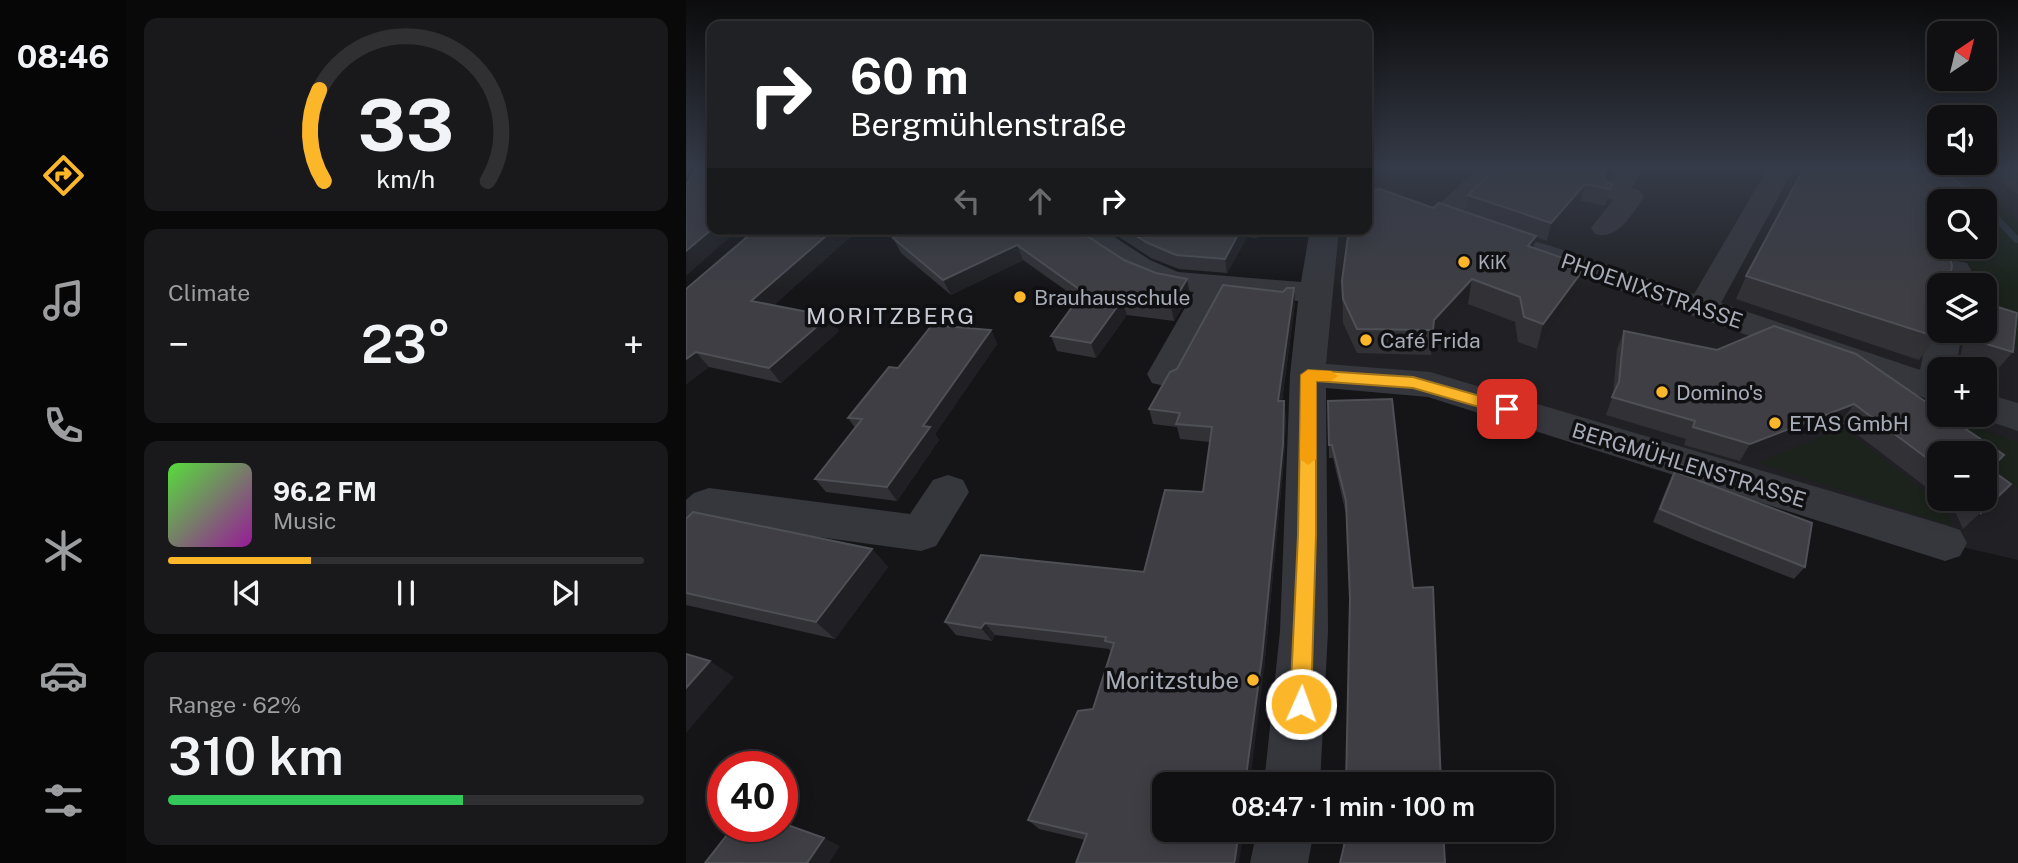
<!DOCTYPE html>
<html lang="en">
<head>
<meta charset="utf-8">
<style>
	:root { --surface:#101012; --page:#19191b; --text:#f1f3f6; --muted:#9c9d9f; --line:#303032; --accent:#fbb62a }
	body { margin:0; font-family:"Public Sans",sans-serif; background:var(--page); color:var(--text); height:100vh; display:flex; flex-direction:column; font-size:26px; white-space:nowrap }
	* { box-sizing:border-box; margin:0 }
	p { font-size:23px; color:var(--muted) }
	.icon { flex:none; width:38px; height:38px; fill:none; stroke:currentColor; stroke-width:2; stroke-linecap:round; stroke-linejoin:round }
	.map { position:relative; flex:1; overflow:hidden }
	.drawer { display:flex; flex-direction:column; gap:18px; padding:18px; background:#09090a; width:560px }
	.drawer>* { flex:none }
	.hud { position:absolute; left:21px; top:21px; width:665px; height:214px; border-radius:14px; box-shadow:0 4px 18px #0003,0 0 0 2px var(--line); background:#202124; color:#fff; overflow:hidden }
	.needle { width:46px; rotate:35deg }
	.tools { position:absolute; left:1241px; top:21px; display:grid; gap:14px }
	.tools a { display:grid; place-items:center; width:70px; height:70px; border-radius:14px; background:var(--surface); box-shadow:0 4px 18px #0003,0 0 0 2px var(--line); font-size:35px }
	.speed { position:absolute; left:21px; top:751px; display:flex; gap:14px; font-size:35px; font-weight:700; text-align:center }
	.speed>* { display:grid; place-content:center; width:91px; height:91px; border-radius:50%; background:var(--surface); box-shadow:0 4px 18px #0003,0 0 0 2px var(--line); line-height:1 }
	.speed .limit { border:10px solid #d22; background:#fff; color:#111 }
	.pin { position:absolute; display:grid; place-items:center; width:60px; height:60px; color:#fff; margin:-30px; border-radius:14px; box-shadow:0 4px 10px #0006 }
	.me { position:absolute; width:77px; margin:-38px; rotate:2deg; stroke-linejoin:round; filter:drop-shadow(0 0 5px #0008) }
	.turn { display:flex; align-items:center; gap:24px; height:147px; padding:0 28px; font-size:32px }
	.turn .icon { width:91px; height:91px; stroke-width:2.5 }
	.turn b { display:block; font-size:49px; line-height:60px }
	.lanes { display:flex; align-items:center; height:66px; padding:0 28px; background:#0003; justify-content:center; gap:35px; direction:ltr }
	.lanes .off { opacity:.35 }
	.big { font-size:52px; font-weight:600; line-height:1.1 }
	.drawer .tile { flex:1; display:flex; flex-direction:column; justify-content:center; gap:10px; min-width:0; padding:0 24px; border-radius:14px; background:var(--page) }
	.drawer .dial { align-items:center; gap:0 }
	.dial svg { height:182px; overflow:visible; fill:none; stroke:var(--line); stroke-width:7; stroke-linecap:round; text-anchor:middle }
	.dial text { fill:var(--text); stroke:none }
	.song { display:flex; align-items:center; gap:21px }
	.cover { width:84px; height:84px; border-radius:10px; background:linear-gradient(135deg,hsl(110 70% 55%),hsl(300 70% 35%)) }
	.played { height:7px; border-radius:4px; background:linear-gradient(90deg,var(--accent) 30%,var(--line) 30%) }
	.keys { display:flex; justify-content:space-around; direction:ltr }
	.heat { display:flex; justify-content:space-between; align-items:center; font-size:38px; direction:ltr }
	.charge { height:10px; border-radius:5px; background:linear-gradient(90deg,#34c759 62%,var(--line) 0) }
	.trip { position:absolute; left:466px; top:772px; width:402px; height:70px; border-radius:14px; background:var(--surface); box-shadow:0 4px 18px #0003,0 0 0 2px var(--line); font-weight:600; line-height:70px; text-align:center }
	main { display:flex; flex:1; min-height:0 }
	.tab-bar { display:flex; flex-direction:column; width:126px; justify-content:space-around; align-items:center; background:#060607; color:var(--muted) }
	.tab-bar .icon { width:49px; height:49px }
	.tab-bar .selected { color:var(--accent) }
	.tab-bar b { font-size:32px; color:var(--text) }
	.map>svg:first-child { display:block }
	.built { fill:#212125; fill-rule:evenodd }
	.green { fill:#1b231c }
	.lines { fill:none; stroke-linecap:round; stroke-linejoin:round }
	.stream { fill:#2b343c; fill-rule:evenodd }
	.minor { fill:#36373d; fill-rule:evenodd }
	.wall { fill:#313136 }
	.shaded-wall { fill:#202024 }
	.building { fill:#3e3e44; stroke:#4e5056; stroke-width:2 }
	.route { fill:#fbb62a; stroke:#a3761b; stroke-width:2 }
	.slow { fill:#f59e0b }
	.poi-dot { fill:#fbb62a; stroke:#101013; stroke-width:2.5 }
	.labels { text-anchor:middle; dominant-baseline:central; stroke-width:7; stroke-linejoin:round; paint-order:stroke }
	.far-poi-label { font-size:18px; fill:#a7acb8; stroke:#101013; text-anchor:start }
	.street-label { font-size:21px; fill:#a7acb8; stroke:#101013 }
	.poi-label { font-size:21px; fill:#a7acb8; stroke:#101013; text-anchor:start }
	.neighbourhood-label { font-size:23px; letter-spacing:2px; fill:#c8cbd4; stroke:#101013 }
	.near-poi-label { font-size:24px; fill:#a7acb8; stroke:#101013; text-anchor:end }
</style>
</head>
<body>
<main>
<nav class="tab-bar">
<b>08:46</b>
<svg class="icon selected" aria-label="directions" viewBox="0 0 24 24"><path d="M12 3l9 9-9 9-9-9zM9 14v-3h6M13 9l2 2-2 2"/></svg>
<svg class="icon" aria-label="music" viewBox="0 0 24 24"><path d="M9 18V5l10-2v13"/><circle cx="6" cy="18" r="3"/><circle cx="16" cy="16" r="3"/></svg>
<svg class="icon" aria-label="phone" viewBox="0 0 24 24"><path d="M5 4h4l2 5-3 2q2 4 5 5l2-3 5 2v4C11 20 4 13 5 4z"/></svg>
<svg class="icon" aria-label="climate" viewBox="0 0 24 24"><path d="M12 3v18M4 7l16 10M4 17L20 7"/></svg>
<svg class="icon" aria-label="car" viewBox="0 0 24 24"><path d="M5 17H2v-5l4-1 3-4h7l3 4 3 1v5h-3M9 17h6M6 11h13"/><circle cx="7" cy="17" r="2"/><circle cx="17" cy="17" r="2"/></svg>
<svg class="icon" aria-label="filters" viewBox="0 0 24 24"><path d="M4 7h16M4 17h16"/><circle cx="9" cy="7" r="2"/><circle cx="15" cy="17" r="2"/></svg>
</nav>
<section class="drawer">
<div class="tile dial"><svg viewBox="0 0 100 80">
<path d="M14 69A42 42 0 1 1 86 69"/>
<path d="M14 69A42 42 0 0 1 12 29" stroke="#fbb62a"/>
<text x="50" y="56" font-size="32" font-weight="700">33</text>
<text x="50" y="72" font-size="11">km/h</text>
</svg></div>
<div class="tile"><p>Climate</p>
<div class="heat"><a>−</a><b class="big">23°</b><a>+</a></div>
</div>
<div class="tile">
<div class="song"><i class="cover"></i><div><b>96.2 FM</b><p>Music</p></div></div>
<div class="played"></div>
<div class="keys"><svg class="icon" aria-label="previous" viewBox="0 0 24 24"><path d="M18 5L8 12l10 7zM5 5v14"/></svg><svg class="icon" aria-label="pause" viewBox="0 0 24 24"><path d="M8 5v14M16 5v14"/></svg><svg class="icon" aria-label="next" viewBox="0 0 24 24"><path d="M6 5l10 7-10 7zM19 5v14"/></svg></div>
</div>
<div class="tile"><p>Range · 62%</p><b class="big">310 km</b><div class="charge"></div></div>
</section>
<div class="map">
<svg width="1332" height="863" viewBox="0 0 1332 863">
	<rect width="100%" height="100%" fill="#151518"/>
	<path class="built" d="M681,168H1332V560L1259,543L744,385L622,375L639,229H681ZM1253,201H1298V247H1253ZM1253,285H1298V331H1253ZM1253,369H1298V415H1253ZM1253,453H1298V499H1253Z"/>
	<path class="green" d="M1224,168H1280L1332,220V347L1312,340L1314,301L1299,295L1298,285H1275L1281,247H1298V201H1262Z
		M1257,416L1332,442V488L1299,464L1298,453Z
		M1157,428L1262,510L1266,526L1072,463Z"/>
	<g class="lines">
		<path class="stream" d="M1259,168H1266L1299,199V202L1332,236V243H1329L1298,209V201H1292Z"/>
		<path class="minor" d="M792,168H820L766,223L756,226L746,223L742,217L746,211Z
			M933,168H960L945,188L954,191L958,197C945,215 933,240 909,234L905,228L927,200L918,198L914,192Z
			M1082,168H1108L1035,303L1234,370L1242,331L1247,323L1253,322V331H1276L1270,369H1253V403L840,257L836,251L840,245L851,242L862,245L1008,294Z
			M382,229H416L464,260L492,272L615,282L624,229H653L640,364L744,372L1259,525L1274,530L1281,543L1274,556L1259,561L742,397L640,388L642,631L634,784H578L594,631L604,375L612,301L539,295L492,383L479,386L466,383L461,374L508,292C460,288 425,262 386,235Z
			M1270,261L1281,263L1285,270L1283,285H1253V288L1251,285L1259,263Z
			M1298,393L1332,403V431L1285,415H1298Z
			M262,475L277,480L283,492L250,546L235,551L31,523L15,539L0,544V500L8,493L23,488L224,514L247,480Z
			M571,830H628L622,863H564Z"/>
	</g>
	<path class="wall" d="M1304,168H1332V195Z
		M920,181L926,184L919,206L895,201L861,241L850,237L848,248L893,290L851,349L832,342L829,322L782,304L746,344L745,355L671,353L657,323L656,281L780,212L782,195Z
		M68,229H173L88,305L153,331L95,383L23,367L0,384V289L61,237Z
		M228,229L438,260L504,294L488,321L441,315L410,358L371,351L365,336L392,299L337,260L265,295L215,253L207,238Z
		M421,229H574L571,238L561,237L541,273L493,269L465,258Z
		M1265,262L1251,337L1233,360L1050,299L1060,276Z
		M609,303L596,401L600,416L598,459L578,669L399,840L353,829L342,820L407,709L425,652L423,649L309,635L306,641L270,635L259,622L458,572L517,492L524,442L494,439L491,427L467,424L463,409L491,369Z
		M1302,304L1327,352L1300,382H1298V369H1270L1273,366L1278,334L1281,331H1298V309Z
		M1088,326L1304,469L1325,484L1277,529L1268,509L1255,499H1298L1253,453V497L1155,422L1054,461L998,445L1000,439L920,415L927,395L931,349L938,331L1031,350Z
		M305,330L311,344L249,434L253,440L211,501L140,492L129,479L169,428L162,418L212,368Z
		M642,401L727,588L664,606L660,514L647,458H643Z
		M992,464L1008,469L1004,477L1119,567L1108,579L1009,540L967,522L985,477Z
		M0,519L186,549L202,567L149,639L0,605Z"/>
	<path class="shaded-wall" d="M921,168H931L915,187L917,173Z
		M899,184L895,201L861,241L865,223Z
		M26,229H53L0,276V251Z
		M148,229H173L76,316L65,301Z
		M555,229H560L561,237L541,273L539,259Z
		M570,229H574L571,238Z
		M850,236L845,260L842,246Z
		M331,245L337,260L265,295L257,280Z
		M900,266L893,290L851,349L857,324Z
		M501,279L504,294L488,321L485,306Z
		M786,279L782,304L746,344L748,320Z
		M608,288L609,303L594,416L592,401Z
		M436,300L441,315L410,358L405,343Z
		M143,316L153,331L95,383L83,368Z
		M305,330L311,344L249,434L253,440L211,501L201,487L237,426Z
		M10,352L23,367L0,384V359Z
		M598,401L600,416L598,459L578,669L564,784H559Z
		M1168,404L1155,422L1054,461L1064,444Z
		M1008,469L1001,482L995,474Z
		M186,549L202,567L149,639L130,622Z
		M299,623L309,635L306,641L295,628Z
		M24,661L48,677L0,733V688Z
		M553,830H558L553,863H548Z
		M138,838L154,846L143,863H121Z"/>
	<path class="building" d="M11,168H26V229L0,251V186Z
		M809,168H921L917,173L921,182L926,184L924,189L899,184L865,223L782,195Z
		M1118,168H1255L1282,191L1279,201H1253V247H1268L1265,262L1266,266L1262,285H1253V327L1251,337L1060,276Z
		M694,189L747,208L753,203L850,236L842,246L900,266L857,324L838,317L834,297L786,279L748,320L747,330L671,329L657,299L656,281L663,229H681V191Z
		M68,229H148L65,301L143,316L83,368L10,352L0,359V289L61,237Z
		M228,229H390L438,260L470,273L501,279L485,306L436,300L405,343L365,336L397,292L331,245L257,280L207,238Z
		M439,229H555L539,259L490,255L462,243Z
		M537,285L597,292L601,288H608L592,401H598L597,444L576,657L559,784H478V830H553L549,859L548,863H390L401,834L342,820L392,711L407,709L428,643L419,641L420,637L299,623L295,628L259,622L295,555L458,572L479,490L517,492L526,427L490,424L494,413L463,409L484,372L491,369Z
		M1302,304L1331,313L1327,352L1294,342L1298,339Z
		M246,325L305,330L237,426L244,427L201,487L129,479L176,419L162,418L203,367L212,368Z
		M1088,326L1170,354L1253,411V415H1259L1318,455L1304,469L1325,484L1295,513L1289,499H1298V453H1253V467L1168,404L1064,444L1007,427L1009,421L926,397L933,382L938,331L1031,350Z
		M706,399L727,588L747,587L755,784H660L664,599L660,501L646,445H643L642,401Z
		M992,464L1008,469L995,474L1126,523L1119,567L1017,527L974,509Z
		M7,512L186,549L130,622L0,593V519Z
		M0,654L24,661L0,688Z
		M96,823L138,838L121,863H19L48,826H96Z
		M659,830H757L759,863H654L658,846Z"/>
	<linearGradient id="sky" x2="0" y2="1"><stop stop-color="#0c0c0d"/><stop offset="0.58" stop-color="#353b48"/><stop offset="1" stop-color="#353b48" stop-opacity="0"/></linearGradient>
	<rect width="1332" height="289" fill="url(#sky)"/>
	<path class="route" d="M622,370L727,377L826,405L828,409L821,415L727,388L630,381V535L625,704L622,711L615,714L607,711L604,704L612,535L615,375Z"/>
	<path class="slow" d="M622,370L645,371L652,376L645,381H630V459L622,465L614,459L615,375Z"/>
	<g class="poi-dot">
		<circle cx="778" cy="262" r="7"/>
		<circle cx="334" cy="297" r="7"/>
		<circle cx="680" cy="340" r="7"/>
		<circle cx="976" cy="392" r="7"/>
		<circle cx="1089" cy="423" r="7"/>
		<circle cx="567" cy="680" r="7"/>
	</g>
	<g class="labels">
		<g class="far-poi-label">
			<text x="792" y="262">KiK</text>
		</g>
		<g class="street-label">
			<text transform="translate(966 291) rotate(19)">PHOENIXSTRASSE</text>
			<text transform="translate(1003 465) rotate(17)">BERGMÜHLENSTRASSE</text>
		</g>
		<g class="poi-label">
			<text x="348" y="297">Brauhausschule</text>
			<text x="694" y="340">Café Frida</text>
			<text x="990" y="392">Domino's</text>
			<text x="1103" y="423">ETAS GmbH</text>
		</g>
		<g class="neighbourhood-label">
			<text x="205" y="315">MORITZBERG</text>
		</g>
		<g class="near-poi-label">
			<text x="553" y="680">Moritzstube</text>
		</g>
	</g>
</svg>
<div class="tools">
<a><svg class="needle" viewBox="-14 -14 28 28"><path d="M0-13l5 13h-10z" fill="#e53935"/><path d="M0 13l5-13h-10z" fill="#9c9d9f"/></svg></a>
<a><svg class="icon" aria-label="sound" viewBox="0 0 24 24"><path d="M4 9h4l5-4v14l-5-4H4zM17 9q2 3 0 6"/></svg></a>
<a><svg class="icon" aria-label="search" viewBox="0 0 24 24"><circle cx="10" cy="10" r="6"/><path d="M15 15l6 6"/></svg></a>
<a><svg class="icon" aria-label="layers" viewBox="0 0 24 24"><path d="M12 4l9 5-9 5-9-5zM3 14l9 5 9-5"/></svg></a>
<a>+</a>
<a>−</a>
</div>
<div class="speed"><div class="limit">40</div></div>
<div class="pin" style="left:821px;top:409px;background:#d93025"><svg class="icon" aria-label="arrive" viewBox="0 0 24 24"><path d="M6 21V4h12l-3 4 3 4H6"/></svg></div>
<svg class="me" style="left:615px;top:704px" viewBox="-20 -20 40 40"><circle r="17" fill="#fbb62a" stroke="#fff" stroke-width="3"/><path d="M0-11L8 9 0 5-8 9z" fill="#fff"/></svg>
<div class="trip">08:47 · 1 min · 100 m</div>
<div class="hud">
<div class="turn"><svg class="icon" aria-label="right" viewBox="0 0 24 24"><path d="M7 20v-9h11M14 6l5 5-5 5"/></svg><div><b>60 m</b>Bergmühlenstraße</div></div>
<div class="lanes"><svg class="icon off" aria-label="left" viewBox="0 0 24 24"><path d="M17 20v-9H6M10 6l-5 5 5 5"/></svg><svg class="icon off" aria-label="ahead" viewBox="0 0 24 24"><path d="M12 20V5M6 11l6-6 6 6"/></svg><svg class="icon" aria-label="right" viewBox="0 0 24 24"><path d="M7 20v-9h11M14 6l5 5-5 5"/></svg></div>
</div>
</div>
</main>
</body>
</html>
